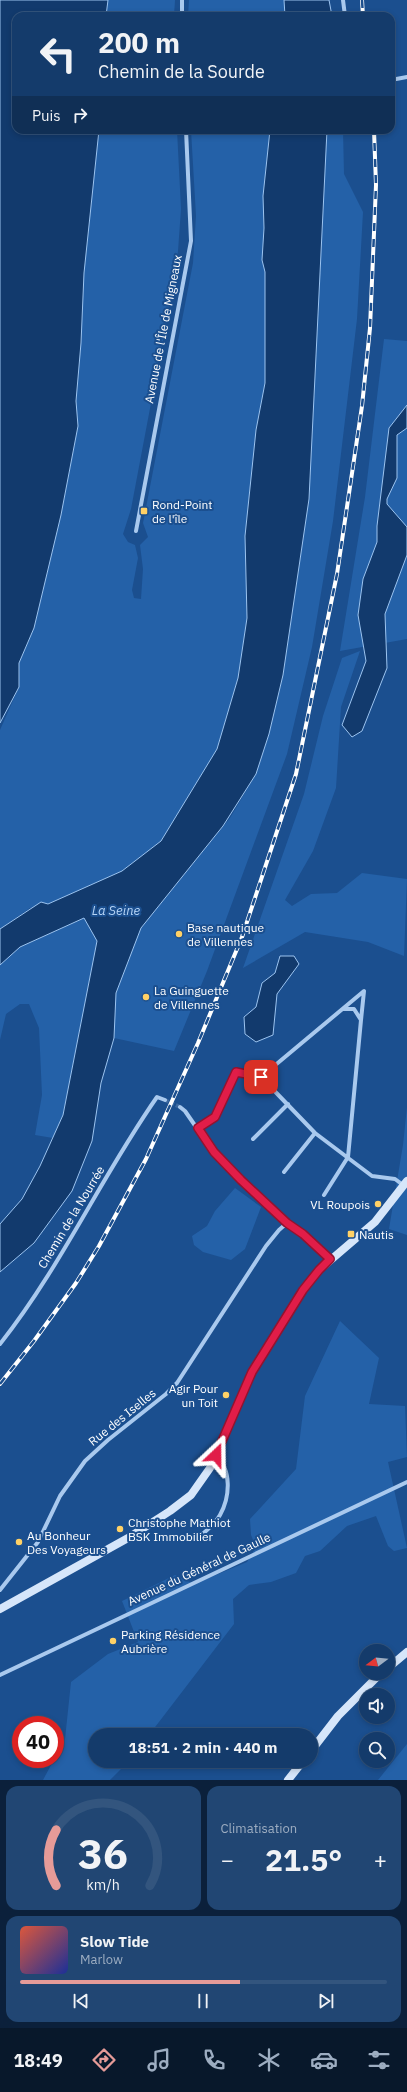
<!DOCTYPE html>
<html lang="fr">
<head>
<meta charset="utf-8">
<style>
	:root { --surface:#143b6b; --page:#214673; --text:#f1f3f6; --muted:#9dadc1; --line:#33557e; --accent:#e69b98 }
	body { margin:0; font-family:"IBM Plex Sans",sans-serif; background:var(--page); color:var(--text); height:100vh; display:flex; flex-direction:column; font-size:15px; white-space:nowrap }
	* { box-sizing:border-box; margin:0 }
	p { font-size:13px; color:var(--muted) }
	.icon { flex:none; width:22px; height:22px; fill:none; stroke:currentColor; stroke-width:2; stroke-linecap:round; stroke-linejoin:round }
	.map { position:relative; height:1780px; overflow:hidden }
	.drawer { display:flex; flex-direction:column; gap:6px; padding:6px; background:#0b203b; flex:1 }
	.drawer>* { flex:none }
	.guide { position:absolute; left:12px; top:12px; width:383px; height:122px; border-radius:12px; box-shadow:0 2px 6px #0003,0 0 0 1px var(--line); background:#143b6b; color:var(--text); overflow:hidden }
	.needle { width:26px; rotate:254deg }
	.fabs { position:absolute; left:359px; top:1644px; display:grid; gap:8px }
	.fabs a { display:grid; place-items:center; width:36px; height:36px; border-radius:50%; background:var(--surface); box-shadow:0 2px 6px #0003,0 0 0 1px var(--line); font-size:20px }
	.speed { position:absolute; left:12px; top:1716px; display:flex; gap:8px; font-size:20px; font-weight:700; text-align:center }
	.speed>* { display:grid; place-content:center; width:52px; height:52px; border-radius:50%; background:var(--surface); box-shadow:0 2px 6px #0003,0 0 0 1px var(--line); line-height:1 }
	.speed .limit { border:6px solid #d22; background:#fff; color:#111 }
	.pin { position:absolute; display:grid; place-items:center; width:34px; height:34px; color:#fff; margin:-17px; border-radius:8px; box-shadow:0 2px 6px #0006 }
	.me { position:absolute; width:44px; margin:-22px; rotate:23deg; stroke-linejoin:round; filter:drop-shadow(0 0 3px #0008) }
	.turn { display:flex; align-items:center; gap:14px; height:84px; padding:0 20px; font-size:18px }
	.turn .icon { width:52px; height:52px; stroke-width:2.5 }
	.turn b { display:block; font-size:28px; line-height:34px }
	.then { display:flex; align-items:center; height:38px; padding:0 20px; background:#0003; gap:8px; font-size:15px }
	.big { font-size:30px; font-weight:700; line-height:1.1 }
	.drawer .card { flex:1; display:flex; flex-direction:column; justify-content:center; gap:6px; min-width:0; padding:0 14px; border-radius:12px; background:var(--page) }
	.drawer .dial { align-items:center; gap:0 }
	.dial svg { height:104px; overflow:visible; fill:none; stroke:var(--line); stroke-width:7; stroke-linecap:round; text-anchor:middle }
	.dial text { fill:var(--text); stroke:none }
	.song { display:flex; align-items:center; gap:12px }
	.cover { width:48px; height:48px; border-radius:6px; background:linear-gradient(135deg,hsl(10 70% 55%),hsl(230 70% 35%)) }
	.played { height:4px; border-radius:2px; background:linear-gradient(90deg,var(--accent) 60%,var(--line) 60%) }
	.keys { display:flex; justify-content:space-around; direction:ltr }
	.heat { display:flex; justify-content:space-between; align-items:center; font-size:22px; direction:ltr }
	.drawer .tiles { flex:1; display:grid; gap:6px; grid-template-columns:1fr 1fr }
	.card:last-child { grid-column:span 2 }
	.trip { position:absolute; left:88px; top:1728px; width:230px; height:40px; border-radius:20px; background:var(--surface); box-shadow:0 2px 6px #0003,0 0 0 1px var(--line); font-weight:700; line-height:40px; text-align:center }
	.menu { display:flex; height:64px; justify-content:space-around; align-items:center; background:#08182b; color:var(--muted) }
	.menu .icon { width:28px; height:28px }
	.menu .on { color:var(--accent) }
	.menu b { font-size:18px; color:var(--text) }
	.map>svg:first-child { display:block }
	.green { fill:#2461a8 }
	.water { fill:#123a6d; stroke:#9cc4f0 }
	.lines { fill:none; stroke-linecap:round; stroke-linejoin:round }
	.street-tunnel { stroke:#3d69a0; stroke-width:4; stroke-dasharray:4 2; stroke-linecap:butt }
	.street { stroke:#a9c9ee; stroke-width:4 }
	.secondary { stroke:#d6e6fa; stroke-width:8 }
	.rail-casing { stroke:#fff; stroke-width:4 }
	.rail { stroke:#1b4f8f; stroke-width:2.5; stroke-dasharray:8; stroke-linecap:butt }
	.route-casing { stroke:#92132f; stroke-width:10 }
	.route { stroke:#e11d48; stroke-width:7 }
	.poi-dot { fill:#ffd166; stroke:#1b4f8f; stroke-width:1.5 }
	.labels { text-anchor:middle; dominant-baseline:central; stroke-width:4; stroke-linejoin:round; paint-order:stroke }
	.street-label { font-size:12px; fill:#fff; stroke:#1b4f8f }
	.poi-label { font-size:12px; fill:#fff; stroke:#1b4f8f; text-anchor:start }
	.water-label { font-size:13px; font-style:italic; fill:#b5d3f5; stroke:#1b4f8f }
</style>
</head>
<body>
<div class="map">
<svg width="407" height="1780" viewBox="0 0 407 1780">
	<rect width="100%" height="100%" fill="#1b4f8f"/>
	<path class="green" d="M108,0H175L174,16H106Z
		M189,0H284L285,16H188Z
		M99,130H177L181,209L178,251L175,276L131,509L123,534L128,542L135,545L138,558L132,590L134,598L141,599L143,569L140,545L148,537L143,523L144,518L193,263L196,216L191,130H270L263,196L264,228L262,260L265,272V383L256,430L245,536L247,618L238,678L217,749L161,841L122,871L48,904L30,908L0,929V730L19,687V663L34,628L61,515L78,426L76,401L81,343L84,273Z
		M327,130H343L344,174L363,212L357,319L333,521L312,647L287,754L207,971L174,1051L114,1038L116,984L141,928L230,818L256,774L269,734L283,675L309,499Z
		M384,339L407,341V639L340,651L365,497Z
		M360,651L341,707L336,788L313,851L285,900L292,906L311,894L337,893L362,873L407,879L404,956L368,942L305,932L243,968L304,794L323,716L342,658Z
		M85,918L97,941L63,1115L53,1138L35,1135L42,1095L39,1028L29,1004H20L6,1014L0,1040V965L20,947Z
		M407,1107V1235L389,1229L403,1145Z
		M235,1188L261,1207L245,1249L231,1260L203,1252L194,1245L192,1236L207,1226L215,1211Z
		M340,1321L379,1358L369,1404L405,1406L407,1457L388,1462L407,1548L394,1551L388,1546L376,1516L347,1526L320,1551L305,1556L296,1573L271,1582L249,1585L233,1599L234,1624L149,1735H95V1761H129L110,1780H43L65,1739L71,1682L108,1654L138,1642L122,1601L175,1575L194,1584L247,1562L256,1547L251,1535L250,1519L296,1469L305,1396Z
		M407,1744V1780H378Z"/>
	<path class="water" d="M0,0H108L106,16H16V130H99L84,273L81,343L76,401L78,426L61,515L34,628L19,663V687L0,723Z
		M284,0H329L332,16H285Z
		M270,130H327L309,499L283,675L269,734L256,774L223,826L141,928L116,993L114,1038L101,1083L92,1141L72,1191L34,1243L0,1272V1224L22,1199L40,1166L63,1115L97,941L84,918L20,947L0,965V929L41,902L48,904L122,871L161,841L217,749L238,678L247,618L245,536L256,430L265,383V272L262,260L264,228L263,196Z
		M407,405V428L397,435V478L387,499V504L407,527V555L385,614L387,668L362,731L352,737L342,725L366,661L358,615L363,579L377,542V526L389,428Z
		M280,956H294L299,964L277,994L273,1035L256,1042L245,1034L244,1017L256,1007L262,983L275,973Z"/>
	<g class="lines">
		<path class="street-tunnel" d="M165,1100L180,1107"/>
		<path class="street" d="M343,0L345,16
			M182,16V0
			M391,80L407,77
			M136,531L191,241L186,130
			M261,1077L315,1133L372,1176L395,1179L403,1185
			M261,1077L364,991L361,1020
			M180,1107L185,1111L205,1140L238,1176L287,1223L303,1234L330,1259
			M198,1129L215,1117L236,1072L261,1077
			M253,1139L288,1104
			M284,1172L315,1133
			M324,1195L348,1157L361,1020L354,1009H343
			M0,1344C61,1267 101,1177 157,1097L165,1100
			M198,1538C206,1531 215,1524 220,1515C230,1497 232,1470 216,1456
			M0,1590L38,1542L60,1496L85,1461L108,1440L166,1394L177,1383L266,1246L279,1230L287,1223
			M0,1675L407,1482"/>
		<path class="secondary" d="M0,1609L128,1538L170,1511L191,1495L210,1468L252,1372L303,1290L319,1270L375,1222L407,1181
			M388,1668L407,1652
			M311,1751L338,1716L381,1673
			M288,1780L303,1761"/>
		<defs>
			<path id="rail" d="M362,0L363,16
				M0,1384L34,1341L76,1283L99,1246L146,1159L198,1043L242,937L296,774L337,574L362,406L370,328L376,185L374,130"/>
		</defs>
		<use href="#rail" class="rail-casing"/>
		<use href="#rail" class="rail"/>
	</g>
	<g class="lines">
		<defs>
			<path id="route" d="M216,1455L252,1372L303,1290L319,1270L330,1259L303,1234L287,1223L241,1180L214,1152L198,1128L215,1117L236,1072L261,1077"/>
		</defs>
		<use href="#route" class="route-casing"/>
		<use href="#route" class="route"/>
	</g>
	<g class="poi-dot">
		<rect x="140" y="507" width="8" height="8" rx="2"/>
		<circle cx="179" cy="934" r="4"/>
		<circle cx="146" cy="997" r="4"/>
		<circle cx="378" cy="1204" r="4"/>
		<rect x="347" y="1230" width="8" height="8" rx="2"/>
		<circle cx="226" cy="1395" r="4"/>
		<circle cx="120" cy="1529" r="4"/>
		<circle cx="19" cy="1542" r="4"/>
		<circle cx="113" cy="1641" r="4"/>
	</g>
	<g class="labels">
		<g class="street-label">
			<text transform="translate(163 329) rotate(-79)">Avenue de l'Île de Migneaux</text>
			<text transform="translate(71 1217) rotate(-59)">Chemin de la Nourrée</text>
			<text transform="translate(122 1417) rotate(-39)">Rue des Iselles</text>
			<text transform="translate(199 1569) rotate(-25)">Avenue du Général de Gaulle</text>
		</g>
		<g class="poi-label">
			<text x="152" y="504">Rond-Point<tspan x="152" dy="14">de l'île</tspan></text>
			<text x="187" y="927">Base nautique<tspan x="187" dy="14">de Villennes</tspan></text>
			<text x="154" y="990">La Guinguette<tspan x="154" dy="14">de Villennes</tspan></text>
			<text x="370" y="1204" text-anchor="end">VL Roupois</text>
			<text x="359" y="1234">Nautis</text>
			<text x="218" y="1388" text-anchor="end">Agir Pour<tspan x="218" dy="14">un Toit</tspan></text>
			<text x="128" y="1522">Christophe Mathiot<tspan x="128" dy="14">BSK Immobilier</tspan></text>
			<text x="27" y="1535">Au Bonheur<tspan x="27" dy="14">Des Voyageurs</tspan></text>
			<text x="121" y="1634">Parking Résidence<tspan x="121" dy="14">Aubrière</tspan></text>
		</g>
		<g class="water-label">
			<text x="116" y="910">La Seine</text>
		</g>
	</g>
</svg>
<div class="fabs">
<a><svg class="needle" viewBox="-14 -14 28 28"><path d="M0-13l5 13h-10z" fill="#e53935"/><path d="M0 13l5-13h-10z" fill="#9dadc1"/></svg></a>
<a><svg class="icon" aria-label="sound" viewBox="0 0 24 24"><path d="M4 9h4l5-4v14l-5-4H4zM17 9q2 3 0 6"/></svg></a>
<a><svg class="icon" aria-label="search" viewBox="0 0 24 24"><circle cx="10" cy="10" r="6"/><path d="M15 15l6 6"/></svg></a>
</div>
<div class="speed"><div class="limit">40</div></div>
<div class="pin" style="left:261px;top:1077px;background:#d93025"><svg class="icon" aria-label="arrive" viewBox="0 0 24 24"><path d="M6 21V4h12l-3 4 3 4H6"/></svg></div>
<svg class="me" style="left:216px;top:1455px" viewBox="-20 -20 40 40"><path d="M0-17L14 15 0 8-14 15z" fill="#e11d48" stroke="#fff" stroke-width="4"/></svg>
<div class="trip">18:51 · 2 min · 440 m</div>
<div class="guide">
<div class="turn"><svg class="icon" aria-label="left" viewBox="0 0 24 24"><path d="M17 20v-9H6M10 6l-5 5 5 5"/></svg><div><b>200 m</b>Chemin de la Sourde</div></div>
<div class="then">Puis<svg class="icon" aria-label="right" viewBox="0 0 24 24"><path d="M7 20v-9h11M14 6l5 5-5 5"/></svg></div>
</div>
</div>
<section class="drawer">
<div class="tiles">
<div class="card dial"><svg viewBox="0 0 100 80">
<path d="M14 69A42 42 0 1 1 86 69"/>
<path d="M14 69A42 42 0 0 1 14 26" stroke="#e69b98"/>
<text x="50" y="56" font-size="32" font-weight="700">36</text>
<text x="50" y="72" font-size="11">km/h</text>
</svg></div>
<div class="card"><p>Climatisation</p>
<div class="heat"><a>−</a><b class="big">21.5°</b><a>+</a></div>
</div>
<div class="card">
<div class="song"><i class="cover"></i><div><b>Slow Tide</b><p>Marlow</p></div></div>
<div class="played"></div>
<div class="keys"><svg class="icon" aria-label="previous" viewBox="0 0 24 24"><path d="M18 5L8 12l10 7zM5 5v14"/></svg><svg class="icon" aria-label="pause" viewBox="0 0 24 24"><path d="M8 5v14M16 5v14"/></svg><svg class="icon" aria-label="next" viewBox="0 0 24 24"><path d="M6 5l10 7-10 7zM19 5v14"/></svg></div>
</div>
</div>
</section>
<nav class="menu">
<b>18:49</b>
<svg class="icon on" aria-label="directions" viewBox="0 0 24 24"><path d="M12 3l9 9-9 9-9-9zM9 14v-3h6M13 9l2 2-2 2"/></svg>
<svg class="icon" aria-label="music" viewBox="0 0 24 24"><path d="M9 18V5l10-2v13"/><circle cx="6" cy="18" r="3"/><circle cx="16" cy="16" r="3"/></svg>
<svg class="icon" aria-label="phone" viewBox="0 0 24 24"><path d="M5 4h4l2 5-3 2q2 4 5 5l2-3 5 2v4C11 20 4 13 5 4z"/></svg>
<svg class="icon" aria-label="climate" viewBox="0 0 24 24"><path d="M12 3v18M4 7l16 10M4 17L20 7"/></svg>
<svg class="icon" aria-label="car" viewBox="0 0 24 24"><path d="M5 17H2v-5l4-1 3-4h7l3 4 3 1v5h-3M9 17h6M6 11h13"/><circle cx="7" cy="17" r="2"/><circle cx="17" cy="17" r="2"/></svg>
<svg class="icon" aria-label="filters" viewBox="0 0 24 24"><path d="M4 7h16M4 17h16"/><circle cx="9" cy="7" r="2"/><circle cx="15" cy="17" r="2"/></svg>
</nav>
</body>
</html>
